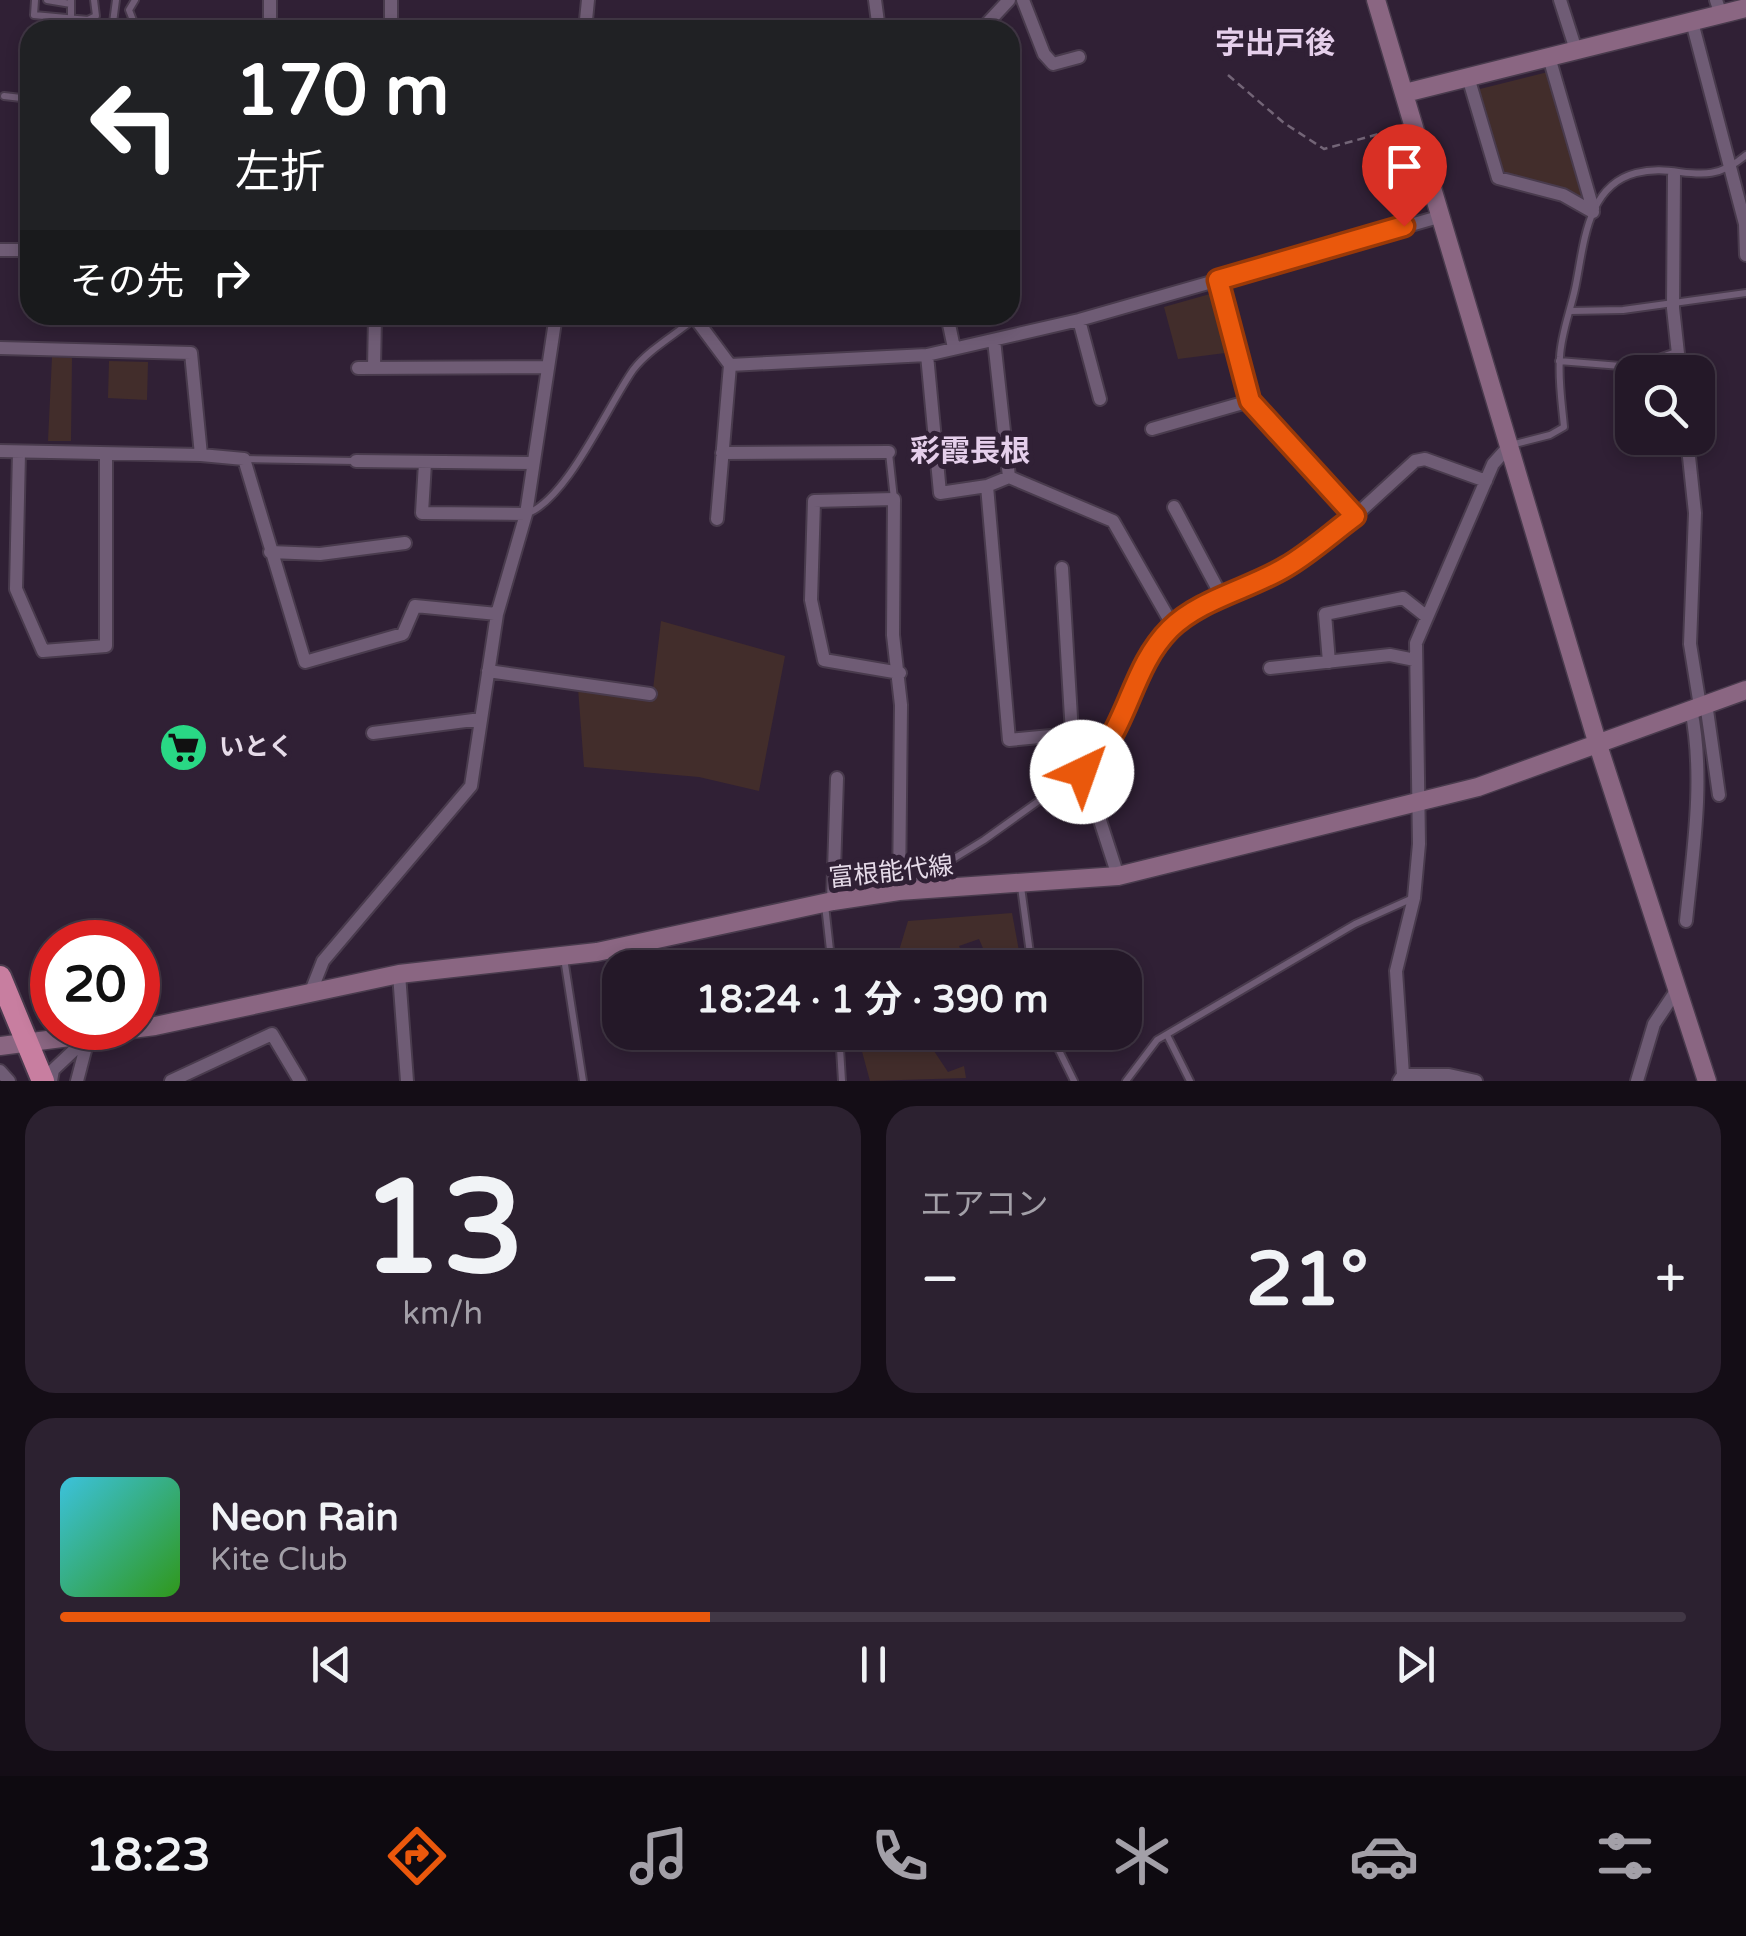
<!DOCTYPE html>
<html lang="ja">
<head>
<meta charset="utf-8">
<style>
	:root { --surface:#241828; --page:#2c2130; --text:#f1f3f6; --muted:#a3a0a8; --line:#413745; --accent:#ea580c }
	body { margin:0; font-family:"Varela Round","Noto Sans JP",sans-serif; background:var(--page); color:var(--text); height:100vh; display:flex; flex-direction:column; font-size:38px; white-space:nowrap }
	* { box-sizing:border-box; margin:0 }
	p { font-size:32px; color:var(--muted) }
	.icon { flex:none; width:55px; height:55px; fill:none; stroke:currentColor; stroke-width:2; stroke-linecap:round; stroke-linejoin:round }
	.map { position:relative; height:1081px; overflow:hidden }
	.sheet { display:flex; flex-direction:column; gap:25px; padding:25px; background:#140d16; flex:1 }
	.sheet>* { flex:none }
	.banner { position:absolute; left:20px; top:20px; width:1000px; height:305px; border-radius:30px; box-shadow:0 5px 15px #0003,0 0 0 2px var(--line); background:#202124; color:#fff; overflow:hidden }
	.controls { position:absolute; left:1615px; top:355px; display:grid; gap:20px }
	.controls a { display:grid; place-items:center; width:100px; height:100px; border-radius:20px; background:var(--surface); box-shadow:0 5px 15px #0003,0 0 0 2px var(--line); font-size:50px }
	.speed { position:absolute; left:30px; top:920px; display:flex; gap:20px; font-size:50px; font-weight:700; text-align:center }
	.speed>* { display:grid; place-content:center; width:130px; height:130px; border-radius:50%; background:var(--surface); box-shadow:0 5px 15px #0003,0 0 0 2px var(--line); line-height:1 }
	.speed .limit { border:15px solid #d22; background:#fff; color:#111 }
	.pin { position:absolute; display:grid; place-items:center; width:85px; height:85px; color:#fff; margin:-102px -42px; border-radius:50% 50% 50% 0; rotate:-45deg; box-shadow:0 0 10px #0007 }
	.pin .icon { rotate:45deg }
	.me { position:absolute; width:110px; margin:-55px; rotate:42deg; stroke-linejoin:round; filter:drop-shadow(0 0 8px #0008) }
	.turn { display:flex; align-items:center; gap:35px; height:210px; padding:0 50px; font-size:45px }
	.turn .icon { width:130px; height:130px; stroke-width:2.5 }
	.turn b { display:block; font-size:70px; line-height:85px }
	.then { display:flex; align-items:center; height:95px; padding:0 50px; background:#0003; gap:20px; font-size:38px }
	.big { font-size:75px; font-weight:700; line-height:1.1 }
	.sheet .widget { flex:1; display:flex; flex-direction:column; justify-content:center; gap:15px; min-width:0; padding:0 35px; border-radius:30px; background:var(--page) }
	.sheet .dial { align-items:center; gap:0 }
	.dial b { font-size:130px; line-height:1 }
	.song { display:flex; align-items:center; gap:30px }
	.cover { width:120px; height:120px; border-radius:15px; background:linear-gradient(135deg,hsl(190 70% 55%),hsl(110 70% 35%)) }
	.played { height:10px; border-radius:5px; background:linear-gradient(90deg,var(--accent) 40%,var(--line) 40%) }
	.keys { display:flex; justify-content:space-around; direction:ltr }
	.heat { display:flex; justify-content:space-between; align-items:center; font-size:55px; direction:ltr }
	.sheet .tiles { flex:1; display:grid; gap:25px; grid-template-columns:1fr 1fr }
	.widget:last-child { grid-column:span 2 }
	.trip { position:absolute; left:602px; top:950px; width:540px; height:100px; border-radius:30px; background:var(--surface); box-shadow:0 5px 15px #0003,0 0 0 2px var(--line); font-weight:700; line-height:100px; text-align:center }
	.dock { display:flex; height:160px; justify-content:space-around; align-items:center; background:#0e0a10; color:var(--muted) }
	.dock .icon { width:70px; height:70px }
	.dock .active { color:var(--accent) }
	.dock b { font-size:45px; color:var(--text) }
	.map>svg:first-child { display:block }
	.green { fill:#422d2b }
	.lines { fill:none; stroke-linecap:round; stroke-linejoin:round }
	.lane-casing { stroke:#493b4d; stroke-width:10 }
	.street-casing { stroke:#493b4d; stroke-width:16 }
	.secondary-casing { stroke:#493b4d; stroke-width:21 }
	.highway-casing { stroke:#493b4d; stroke-width:26 }
	.path { stroke:#736577; stroke-width:2.5; stroke-dasharray:8 5; stroke-linecap:butt }
	.lane { stroke:#6f5c75; stroke-width:6 }
	.street { stroke:#6f5c75; stroke-width:12 }
	.secondary { stroke:#8a6682; stroke-width:18 }
	.highway { stroke:#c87ea0; stroke-width:22 }
	.route-casing { stroke:#983908; stroke-width:25 }
	.route { stroke:#ea580c; stroke-width:18 }
	.labels { text-anchor:middle; dominant-baseline:central; stroke-width:10; stroke-linejoin:round; paint-order:stroke }
	.poi-label { font-size:25px; font-weight:bold; fill:#e6dbe9; stroke:#302035; text-anchor:start }
	.street-label { font-size:25px; fill:#e6dbe9; stroke:#302035 }
	.quarter-label { font-size:30px; font-weight:bold; fill:#e5cfeb; stroke:#302035 }
</style>
</head>
<body>
<div class="map">
<svg width="1746" height="1081" viewBox="0 0 1746 1081">
	<rect width="100%" height="100%" fill="#302035"/>
	<path class="green" d="M1548,72L1588,201L1500,175L1476,90Z
		M1217,292L1233,352L1178,359L1164,307Z
		M52,357L72,358L71,441H48Z
		M109,361L148,362L147,400L108,398Z
		M661,621L785,656L759,791L699,777L584,767L578,688L652,698Z
		M1012,913L1019,951L989,962L979,939L959,946L968,967H894L908,921Z
		M857,1033H948L928,1042L948,1072L964,1066L966,1078L870,1081Z"/>
	<g class="lines">
		<defs>
			<path id="lane" d="M35,0L34,15L88,20L96,16L94,0
				M47,0L71,4
				M71,0V30
				M135,0L129,10L136,28L144,29
				M112,30L116,0
				M4,96L30,99
				M1570,311L1623,310L1746,293
				M1559,361L1633,367L1676,352
				M1689,363L1690,372
				M1511,445L1550,435L1564,427C1562,404 1558,380 1560,357C1561,334 1570,312 1575,289C1584,248 1585,186 1636,173C1680,162 1704,191 1746,155
				M889,453L894,499
				M244,459L355,461
				M526,514C567,500 607,407 633,370C648,350 675,335 694,319
				M909,886L984,840L1103,755L1120,725L1141,667L1173,626L1287,566L1355,516L1250,401L1218,280
				M1021,887L1032,968
				M825,905L832,968
				M564,958L583,1081
				M839,1032L842,1081
				M1050,1032L1074,1081
				M1167,1035L1190,1081
				M1126,1081L1157,1040L1355,924L1413,898"/>
			<path id="street" d="M875,0L879,30
				M1023,0L1044,54L1053,64L1079,57
				M1560,0L1576,50
				M1716,0L1721,15
				M1692,22L1745,224L1746,255
				M270,30V0
				M391,30V0
				M585,30L588,0
				M981,30L1009,0
				M1549,57L1593,209
				M1468,77L1498,178L1563,195L1593,212
				M1674,175L1673,308L1680,372
				M0,250H30
				M947,315L954,348
				M695,318L730,365L717,519
				M1079,320L1100,399
				M0,348L191,353L201,455L0,451
				M927,355L940,493L987,486L1009,477L994,340
				M730,365L927,355L1079,320L1442,216
				M358,368L547,367
				M374,368L375,315
				M1152,429L1250,401
				M1687,438L1695,513L1690,644L1700,706
				M19,452L16,589L43,651L106,646V454
				M722,453L889,452
				M201,455L244,459L305,662L403,634L415,606L497,614
				M356,461L532,463
				M425,463L422,513L526,514
				M1009,477L1113,521L1173,626
				M987,486L1009,740L1072,734L1118,876
				M1174,507L1223,599
				M1355,516L1415,461L1425,459L1486,481
				M270,552L320,554L405,543
				M1062,568L1072,734
				M1329,662L1325,614L1403,598L1427,617
				M1270,668L1390,655L1415,660
				M488,671L650,694
				M1706,703L1719,795
				M373,733L481,719
				M899,891L901,705L893,635L894,499L814,501L811,600L824,660L900,673
				M833,901L837,778
				M1686,921C1693,852 1705,778 1691,709
				M399,974L407,1081
				M310,994L323,961L471,786L497,614L526,514L556,315
				M0,1071L9,1081
				M1403,1075H1449L1476,1081
				M51,1081L53,1070L88,1037
				M77,1081L88,1039
				M171,1081L272,1034L300,1081
				M1399,1081L1403,1075L1396,971L1414,898L1419,844L1416,643L1493,464L1510,445
				M1637,1081L1654,1024L1678,988"/>
			<path id="secondary" d="M1376,0L1598,745L1707,1081
				M1405,93L1746,8
				M0,1046L155,1026L399,974L597,952L833,901L899,891L1118,876L1478,787L1746,690"/>
			<path id="highway" d="M0,977L43,1081"/>
		</defs>
		<use href="#lane" class="lane-casing"/>
		<use href="#street" class="street-casing"/>
		<use href="#secondary" class="secondary-casing"/>
		<use href="#highway" class="highway-casing"/>
		<path class="path" d="M1228,75L1284,123L1324,149L1397,129"/>
		<use href="#lane" class="lane"/>
		<use href="#street" class="street"/>
		<use href="#secondary" class="secondary"/>
		<use href="#highway" class="highway"/>
	</g>
	<g class="lines">
		<defs>
			<path id="route" d="M1082,772C1129,734 1128,671 1170,629C1200,599 1250,589 1286,567C1310,553 1332,533 1355,516L1250,401L1218,280L1404,226"/>
		</defs>
		<use href="#route" class="route-casing"/>
		<use href="#route" class="route"/>
	</g>
	<defs>
		<symbol id="supermarket-disc" viewBox="-11 -11 22 22"><circle r="9.5" fill="#29d885" stroke="#302035"/><path d="M-6-5.5h2.5l.6 2H6L4.5 2H-2.5L-4.4-4H-6ZM-1.5 3.2a1.3 1.3 0 1 0 .1 0ZM3 3.2a1.3 1.3 0 1 0 .1 0Z" fill="#111"/></symbol>
	</defs>
	<g fill-rule="evenodd">
		<use href="#supermarket-disc" x="156" y="720" width="55" height="55"/>
	</g>
	<g class="labels">
		<g class="poi-label">
			<text x="219" y="747">いとく</text>
		</g>
		<g class="street-label">
			<text transform="translate(891 872) rotate(-6)">富根能代線</text>
		</g>
		<g class="quarter-label">
			<text x="1275" y="43">字出戸後</text>
			<text x="970" y="451">彩霞長根</text>
		</g>
	</g>
</svg>
<div class="controls">
<a><svg class="icon" aria-label="search" viewBox="0 0 24 24"><circle cx="10" cy="10" r="6"/><path d="M15 15l6 6"/></svg></a>
</div>
<div class="speed"><div class="limit">20</div></div>
<div class="pin" style="left:1404px;top:226px;background:#d93025"><svg class="icon" aria-label="arrive" viewBox="0 0 24 24"><path d="M6 21V4h12l-3 4 3 4H6"/></svg></div>
<svg class="me" style="left:1082px;top:772px" viewBox="-20 -20 40 40"><circle r="19" fill="#fff"/><path d="M0-13L10 11 0 6-10 11z" fill="#ea580c"/></svg>
<div class="trip">18:24 · 1 分 · 390 m</div>
<div class="banner">
<div class="turn"><svg class="icon" aria-label="left" viewBox="0 0 24 24"><path d="M17 20v-9H6M10 6l-5 5 5 5"/></svg><div><b>170 m</b>左折</div></div>
<div class="then">その先<svg class="icon" aria-label="right" viewBox="0 0 24 24"><path d="M7 20v-9h11M14 6l5 5-5 5"/></svg></div>
</div>
</div>
<section class="sheet">
<div class="tiles">
<div class="widget dial"><b>13</b><p>km/h</p></div>
<div class="widget"><p>エアコン</p>
<div class="heat"><a>−</a><b class="big">21°</b><a>+</a></div>
</div>
<div class="widget">
<div class="song"><i class="cover"></i><div><b>Neon Rain</b><p>Kite Club</p></div></div>
<div class="played"></div>
<div class="keys"><svg class="icon" aria-label="previous" viewBox="0 0 24 24"><path d="M18 5L8 12l10 7zM5 5v14"/></svg><svg class="icon" aria-label="pause" viewBox="0 0 24 24"><path d="M8 5v14M16 5v14"/></svg><svg class="icon" aria-label="next" viewBox="0 0 24 24"><path d="M6 5l10 7-10 7zM19 5v14"/></svg></div>
</div>
</div>
</section>
<nav class="dock">
<b>18:23</b>
<svg class="icon active" aria-label="directions" viewBox="0 0 24 24"><path d="M12 3l9 9-9 9-9-9zM9 14v-3h6M13 9l2 2-2 2"/></svg>
<svg class="icon" aria-label="music" viewBox="0 0 24 24"><path d="M9 18V5l10-2v13"/><circle cx="6" cy="18" r="3"/><circle cx="16" cy="16" r="3"/></svg>
<svg class="icon" aria-label="phone" viewBox="0 0 24 24"><path d="M5 4h4l2 5-3 2q2 4 5 5l2-3 5 2v4C11 20 4 13 5 4z"/></svg>
<svg class="icon" aria-label="climate" viewBox="0 0 24 24"><path d="M12 3v18M4 7l16 10M4 17L20 7"/></svg>
<svg class="icon" aria-label="car" viewBox="0 0 24 24"><path d="M5 17H2v-5l4-1 3-4h7l3 4 3 1v5h-3M9 17h6M6 11h13"/><circle cx="7" cy="17" r="2"/><circle cx="17" cy="17" r="2"/></svg>
<svg class="icon" aria-label="filters" viewBox="0 0 24 24"><path d="M4 7h16M4 17h16"/><circle cx="9" cy="7" r="2"/><circle cx="15" cy="17" r="2"/></svg>
</nav>
</body>
</html>
